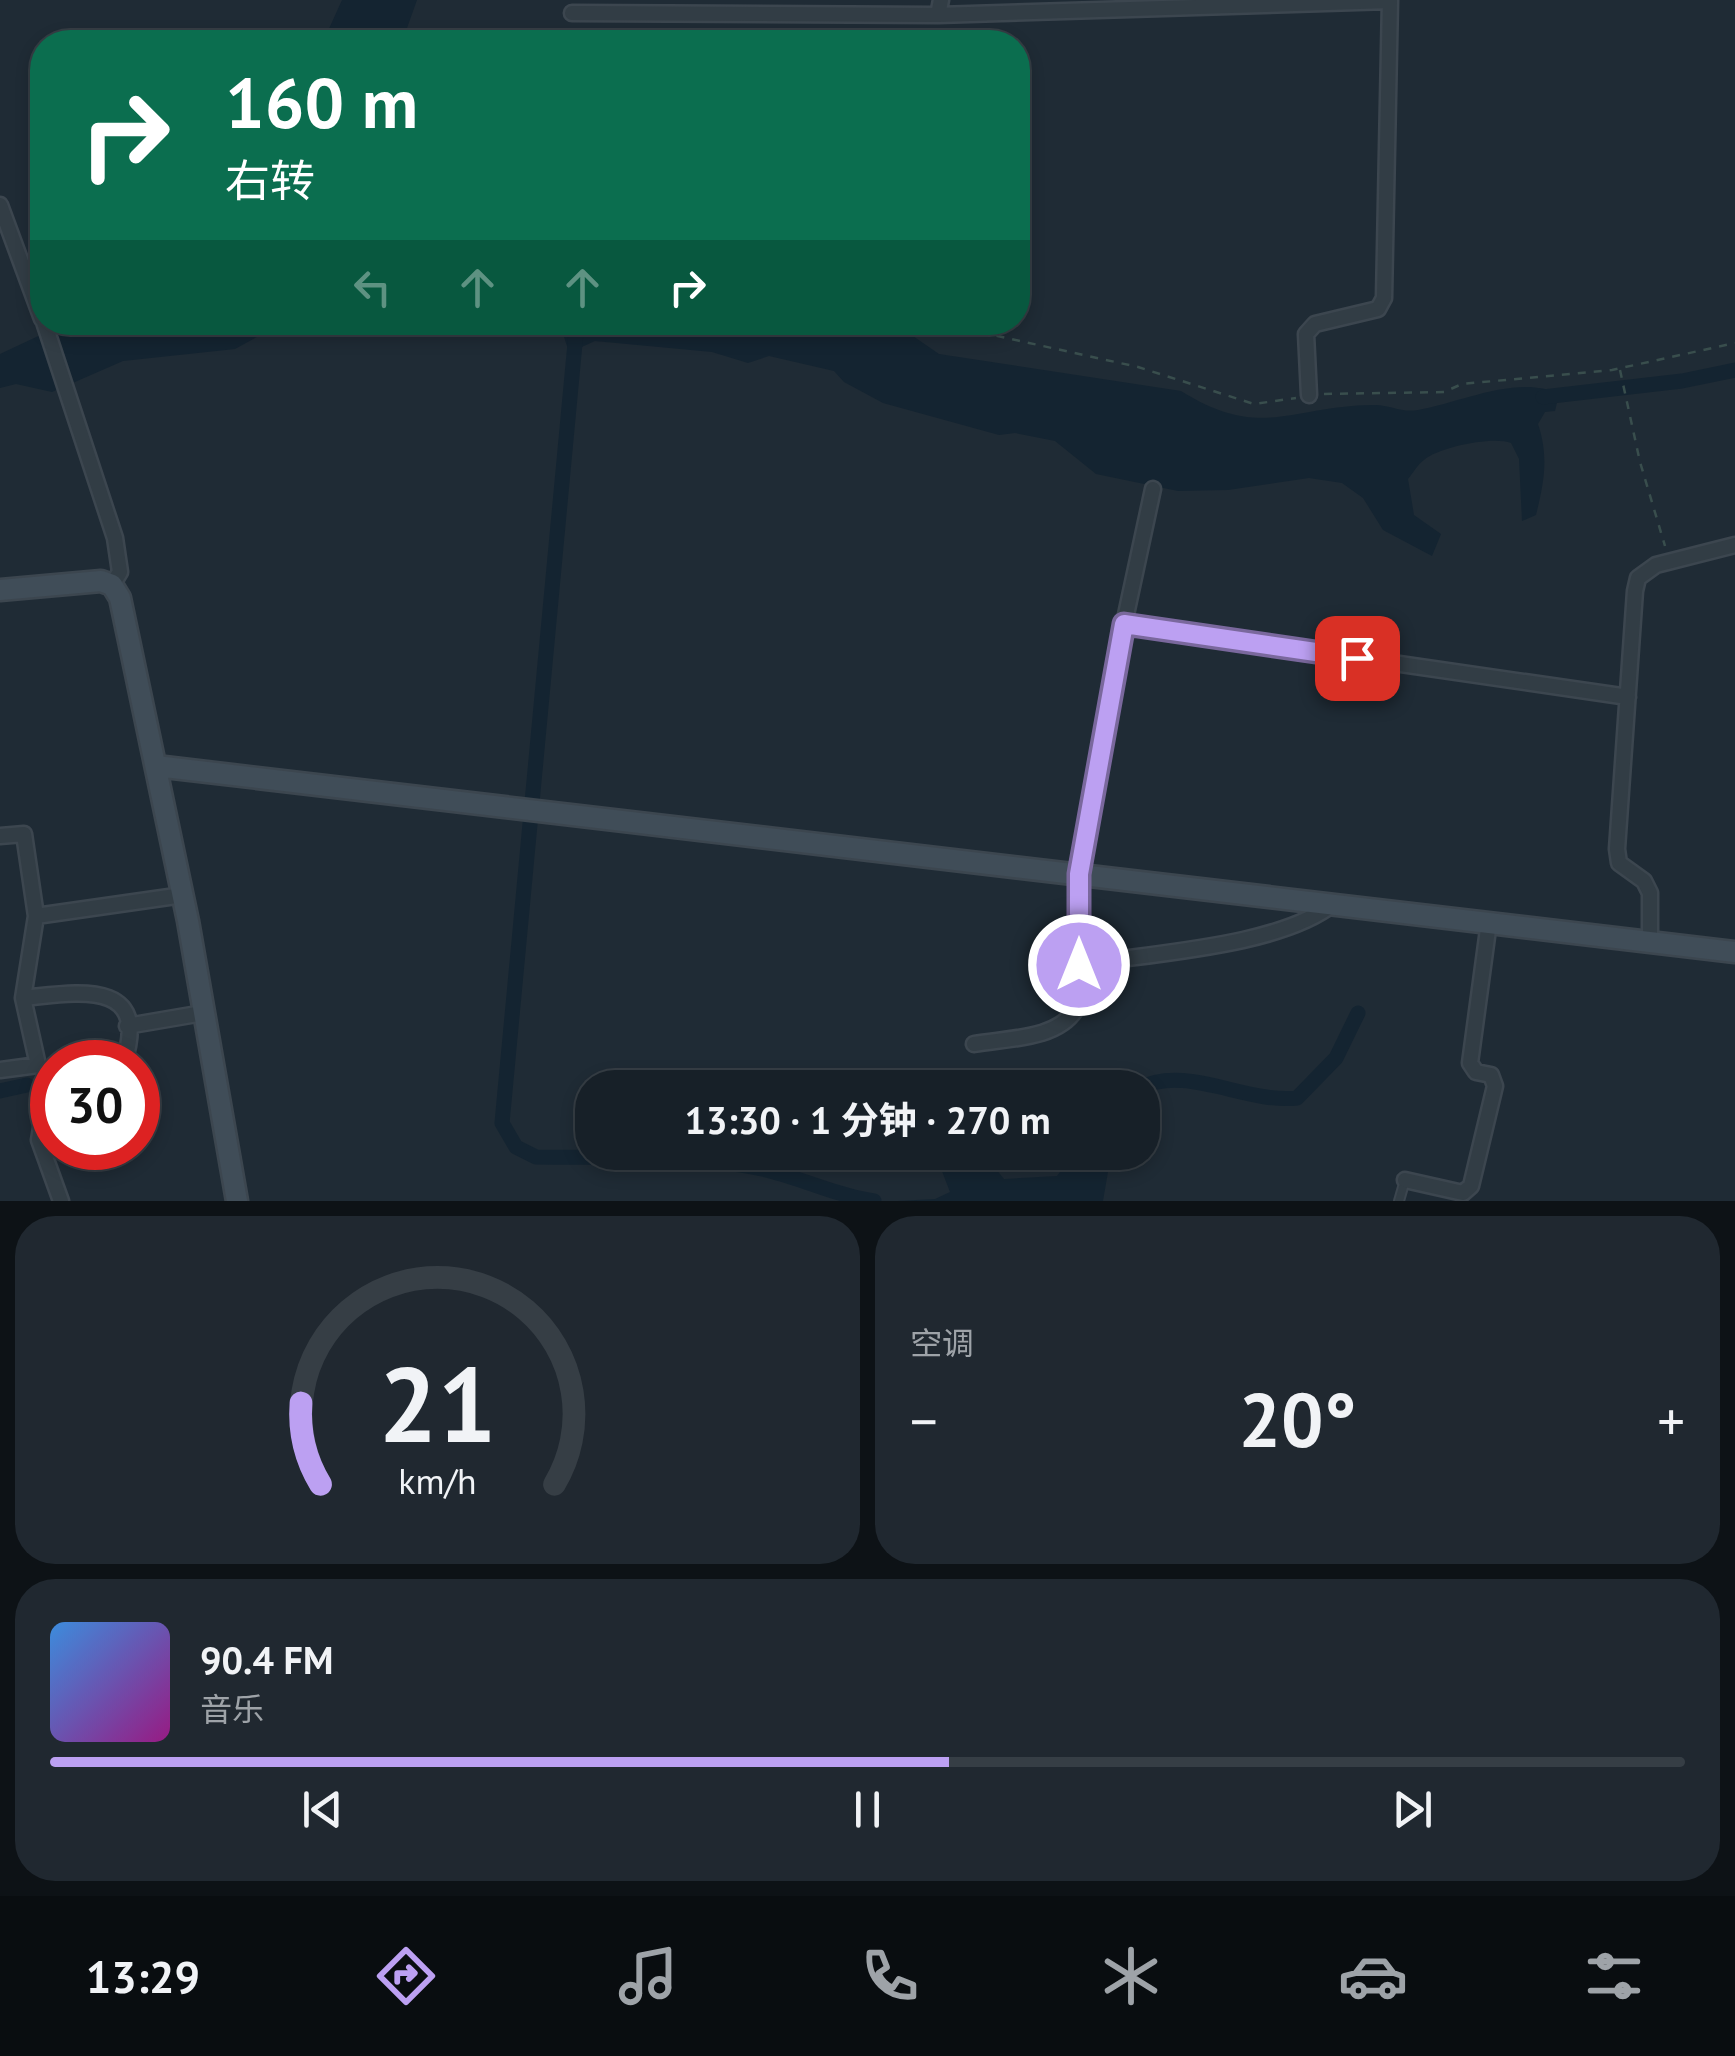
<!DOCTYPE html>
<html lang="zh">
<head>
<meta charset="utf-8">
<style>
	:root { --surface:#172028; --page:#202830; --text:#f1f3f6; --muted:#9ea3a8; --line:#363e45; --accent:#bca0f2 }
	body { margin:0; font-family:"PT Sans","Noto Sans SC",sans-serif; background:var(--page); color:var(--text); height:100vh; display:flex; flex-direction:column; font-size:38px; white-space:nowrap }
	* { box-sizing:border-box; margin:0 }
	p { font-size:32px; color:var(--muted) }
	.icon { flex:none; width:55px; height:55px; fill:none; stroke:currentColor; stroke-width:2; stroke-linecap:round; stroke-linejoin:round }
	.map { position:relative; height:1201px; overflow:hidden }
	.details { display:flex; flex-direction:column; gap:15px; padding:15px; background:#0d1216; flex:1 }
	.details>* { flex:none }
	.guide { position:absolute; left:30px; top:30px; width:1000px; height:305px; border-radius:40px; box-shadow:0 5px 15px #0003,0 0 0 2px var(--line); background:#0b6e4f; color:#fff; overflow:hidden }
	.speed { position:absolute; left:30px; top:1040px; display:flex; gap:20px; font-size:50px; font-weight:700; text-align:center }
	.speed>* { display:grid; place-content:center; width:130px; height:130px; border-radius:50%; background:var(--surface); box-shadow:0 5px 15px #0003,0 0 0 2px var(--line); line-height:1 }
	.speed .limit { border:15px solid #d22; background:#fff; color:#111 }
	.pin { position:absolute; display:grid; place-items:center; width:85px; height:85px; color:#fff; margin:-42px; border-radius:20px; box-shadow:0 5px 15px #0006 }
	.me { position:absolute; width:110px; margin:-55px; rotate:0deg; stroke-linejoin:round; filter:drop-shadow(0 0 8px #0008) }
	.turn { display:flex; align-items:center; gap:35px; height:210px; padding:0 30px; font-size:45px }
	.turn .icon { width:130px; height:130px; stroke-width:2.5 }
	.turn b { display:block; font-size:70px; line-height:85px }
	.lanes { display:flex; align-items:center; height:95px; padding:0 30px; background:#0003; justify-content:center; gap:50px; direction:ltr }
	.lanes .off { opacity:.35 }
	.big { font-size:75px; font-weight:700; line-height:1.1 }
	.details .widget { flex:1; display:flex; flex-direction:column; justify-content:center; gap:15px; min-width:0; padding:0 35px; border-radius:40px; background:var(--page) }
	.details .dial { align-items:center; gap:0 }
	.dial svg { height:260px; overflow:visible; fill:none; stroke:var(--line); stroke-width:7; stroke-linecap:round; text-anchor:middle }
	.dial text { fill:var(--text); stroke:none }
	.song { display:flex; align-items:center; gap:30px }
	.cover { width:120px; height:120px; border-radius:15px; background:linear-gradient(135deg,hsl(210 70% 55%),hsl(310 70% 35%)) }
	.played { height:10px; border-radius:5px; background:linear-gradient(90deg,var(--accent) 55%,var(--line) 55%) }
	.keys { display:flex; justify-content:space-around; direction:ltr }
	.heat { display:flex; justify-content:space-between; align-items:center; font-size:55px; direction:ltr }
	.details .tiles { flex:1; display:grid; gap:15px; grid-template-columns:1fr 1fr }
	.widget:last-child { grid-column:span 2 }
	.trip { position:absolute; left:575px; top:1070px; width:585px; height:100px; border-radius:40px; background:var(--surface); box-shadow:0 5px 15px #0003,0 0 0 2px var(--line); font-weight:700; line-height:100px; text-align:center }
	.menu { display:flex; height:160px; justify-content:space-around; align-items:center; background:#090d10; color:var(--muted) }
	.menu .icon { width:70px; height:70px }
	.menu .on { color:var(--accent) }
	.menu b { font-size:45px; color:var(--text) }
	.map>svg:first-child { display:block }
	.water { fill:#142431 }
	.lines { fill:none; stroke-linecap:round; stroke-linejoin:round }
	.canal { stroke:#142431; stroke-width:15 }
	.lane-casing { stroke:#3c464f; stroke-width:12 }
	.street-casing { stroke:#3c464f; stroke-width:19 }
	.secondary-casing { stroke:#3c464f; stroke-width:25 }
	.path { stroke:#394e4d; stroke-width:2.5; stroke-dasharray:8 8; stroke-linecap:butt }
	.lane { stroke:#323d45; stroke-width:8 }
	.street { stroke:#323d45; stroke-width:14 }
	.secondary { stroke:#404d58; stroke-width:20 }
	.route-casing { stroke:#7a689d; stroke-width:25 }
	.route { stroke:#bca0f2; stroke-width:18 }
</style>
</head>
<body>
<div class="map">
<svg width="1735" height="1201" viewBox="0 0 1735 1201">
	<rect width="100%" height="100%" fill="#1f2b35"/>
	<path class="water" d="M342,0H417L402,42H323Z
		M102,322L302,323L290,330L273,328L235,349L123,361L52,392L16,384L0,388V354L64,324L78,327Z
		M531,323H882L897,325L939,354L1181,391C1261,441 1290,406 1373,405C1388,404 1401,413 1418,410C1460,403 1518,374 1559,394L1555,411L1545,412L1538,424C1549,457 1544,482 1536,515L1522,521L1519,459L1511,443C1493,436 1439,447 1424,460C1418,464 1413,473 1408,479L1414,515L1441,534L1432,556L1383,530L1363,498L1342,483L1309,478L1228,490L1178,491L1096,474L1055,441L1015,433L999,435L883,403L844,382L834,371L769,356L748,363L712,352L595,341L575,350L567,346L564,337Z
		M935,1153H983L1004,1179L1057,1176L1074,1153H1103L1110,1160L1103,1201H898L935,1199L950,1192Z"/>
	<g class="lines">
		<path class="canal" d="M577,322L502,1123L516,1147L536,1157C611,1158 688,1154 762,1169C800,1177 833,1195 874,1201
			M1543,397L1682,381L1735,370
			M1140,1088C1185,1064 1247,1104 1297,1098L1336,1058L1358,1013
			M0,1091L27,1085"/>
		<defs>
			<path id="lane" d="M1399,1201L1405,1180"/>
			<path id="street" d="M572,13L938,15L941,0
				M938,15L1390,1
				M0,205L42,319
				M44,322L115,538L120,572L112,585
				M1309,395L1306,334L1315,324L1378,309L1384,298L1390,0
				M1124,624L1153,489
				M0,836L24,834L36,916L23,998L38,1065L0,1070
				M36,916L183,895
				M1650,941V893L1644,881L1619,863L1617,849L1635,591L1638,578L1656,565L1735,545
				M1079,965C1150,953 1278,947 1333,904
				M23,998C75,993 151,977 124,1062
				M127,1026L203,1013
				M974,1044C1007,1038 1057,1040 1076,1009L1079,874L1124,624L1628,697
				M52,1116L41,1128L39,1140L61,1201
				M1405,1180L1463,1193L1471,1186L1495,1086L1491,1075L1476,1072L1470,1063L1489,922"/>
			<path id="secondary" d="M0,590L101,581L112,585L120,598L188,921L237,1201
				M156,766L1735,952"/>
		</defs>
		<use href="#lane" class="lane-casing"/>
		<use href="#street" class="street-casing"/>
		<use href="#secondary" class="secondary-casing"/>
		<path class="path" d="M934,322L1138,367L1254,404L1296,398
			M1620,370L1640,462L1665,546
			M1324,394L1444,392L1462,384L1612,370L1735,343"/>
		<use href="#lane" class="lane"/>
		<use href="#street" class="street"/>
		<use href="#secondary" class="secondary"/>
	</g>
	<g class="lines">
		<defs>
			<path id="route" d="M1079,965V874L1124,624L1357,658"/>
		</defs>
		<use href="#route" class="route-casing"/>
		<use href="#route" class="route"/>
	</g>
</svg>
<div class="speed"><div class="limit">30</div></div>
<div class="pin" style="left:1357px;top:658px;background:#d93025"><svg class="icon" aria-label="arrive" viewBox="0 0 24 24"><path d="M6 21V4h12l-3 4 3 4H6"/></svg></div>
<svg class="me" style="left:1079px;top:965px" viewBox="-20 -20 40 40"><circle r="17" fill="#bca0f2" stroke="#fff" stroke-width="3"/><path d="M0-11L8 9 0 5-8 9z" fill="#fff"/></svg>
<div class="trip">13:30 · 1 分钟 · 270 m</div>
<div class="guide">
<div class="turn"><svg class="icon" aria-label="right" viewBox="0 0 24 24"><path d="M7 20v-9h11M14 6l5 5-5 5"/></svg><div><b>160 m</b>右转</div></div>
<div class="lanes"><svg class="icon off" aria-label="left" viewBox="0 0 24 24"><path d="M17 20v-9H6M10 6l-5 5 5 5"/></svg><svg class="icon off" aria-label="ahead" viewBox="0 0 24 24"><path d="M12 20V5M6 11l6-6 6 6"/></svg><svg class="icon off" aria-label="ahead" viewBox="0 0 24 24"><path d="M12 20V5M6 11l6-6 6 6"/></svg><svg class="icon" aria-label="right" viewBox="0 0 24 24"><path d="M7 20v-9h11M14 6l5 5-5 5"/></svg></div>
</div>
</div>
<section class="details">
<div class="tiles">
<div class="widget dial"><svg viewBox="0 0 100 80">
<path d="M14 69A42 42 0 1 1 86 69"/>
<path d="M14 69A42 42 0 0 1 8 44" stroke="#bca0f2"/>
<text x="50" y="56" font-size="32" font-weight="700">21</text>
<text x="50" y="72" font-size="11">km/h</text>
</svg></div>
<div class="widget"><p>空调</p>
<div class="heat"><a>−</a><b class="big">20°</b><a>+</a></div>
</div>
<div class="widget">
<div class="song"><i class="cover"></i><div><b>90.4 FM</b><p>音乐</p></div></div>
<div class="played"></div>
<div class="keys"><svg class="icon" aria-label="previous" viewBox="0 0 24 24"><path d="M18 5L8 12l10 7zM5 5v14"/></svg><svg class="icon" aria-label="pause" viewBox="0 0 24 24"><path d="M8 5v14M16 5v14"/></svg><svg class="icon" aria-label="next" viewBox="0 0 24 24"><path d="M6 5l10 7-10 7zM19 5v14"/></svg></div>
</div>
</div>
</section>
<nav class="menu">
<b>13:29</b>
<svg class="icon on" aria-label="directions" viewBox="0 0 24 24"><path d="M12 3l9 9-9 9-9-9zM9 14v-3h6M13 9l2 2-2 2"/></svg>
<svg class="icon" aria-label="music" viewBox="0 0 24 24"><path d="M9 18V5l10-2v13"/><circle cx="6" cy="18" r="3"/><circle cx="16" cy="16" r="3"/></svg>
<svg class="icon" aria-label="phone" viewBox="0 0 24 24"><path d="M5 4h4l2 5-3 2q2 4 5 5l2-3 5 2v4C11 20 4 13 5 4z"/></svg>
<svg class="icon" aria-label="climate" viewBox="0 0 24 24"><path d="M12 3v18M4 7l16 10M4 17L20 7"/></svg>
<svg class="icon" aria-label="car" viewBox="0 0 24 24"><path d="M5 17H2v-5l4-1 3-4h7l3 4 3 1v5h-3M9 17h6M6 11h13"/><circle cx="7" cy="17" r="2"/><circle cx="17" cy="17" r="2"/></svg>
<svg class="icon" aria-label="filters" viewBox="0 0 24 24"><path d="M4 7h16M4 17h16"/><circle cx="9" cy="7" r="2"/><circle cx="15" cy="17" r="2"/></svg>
</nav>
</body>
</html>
